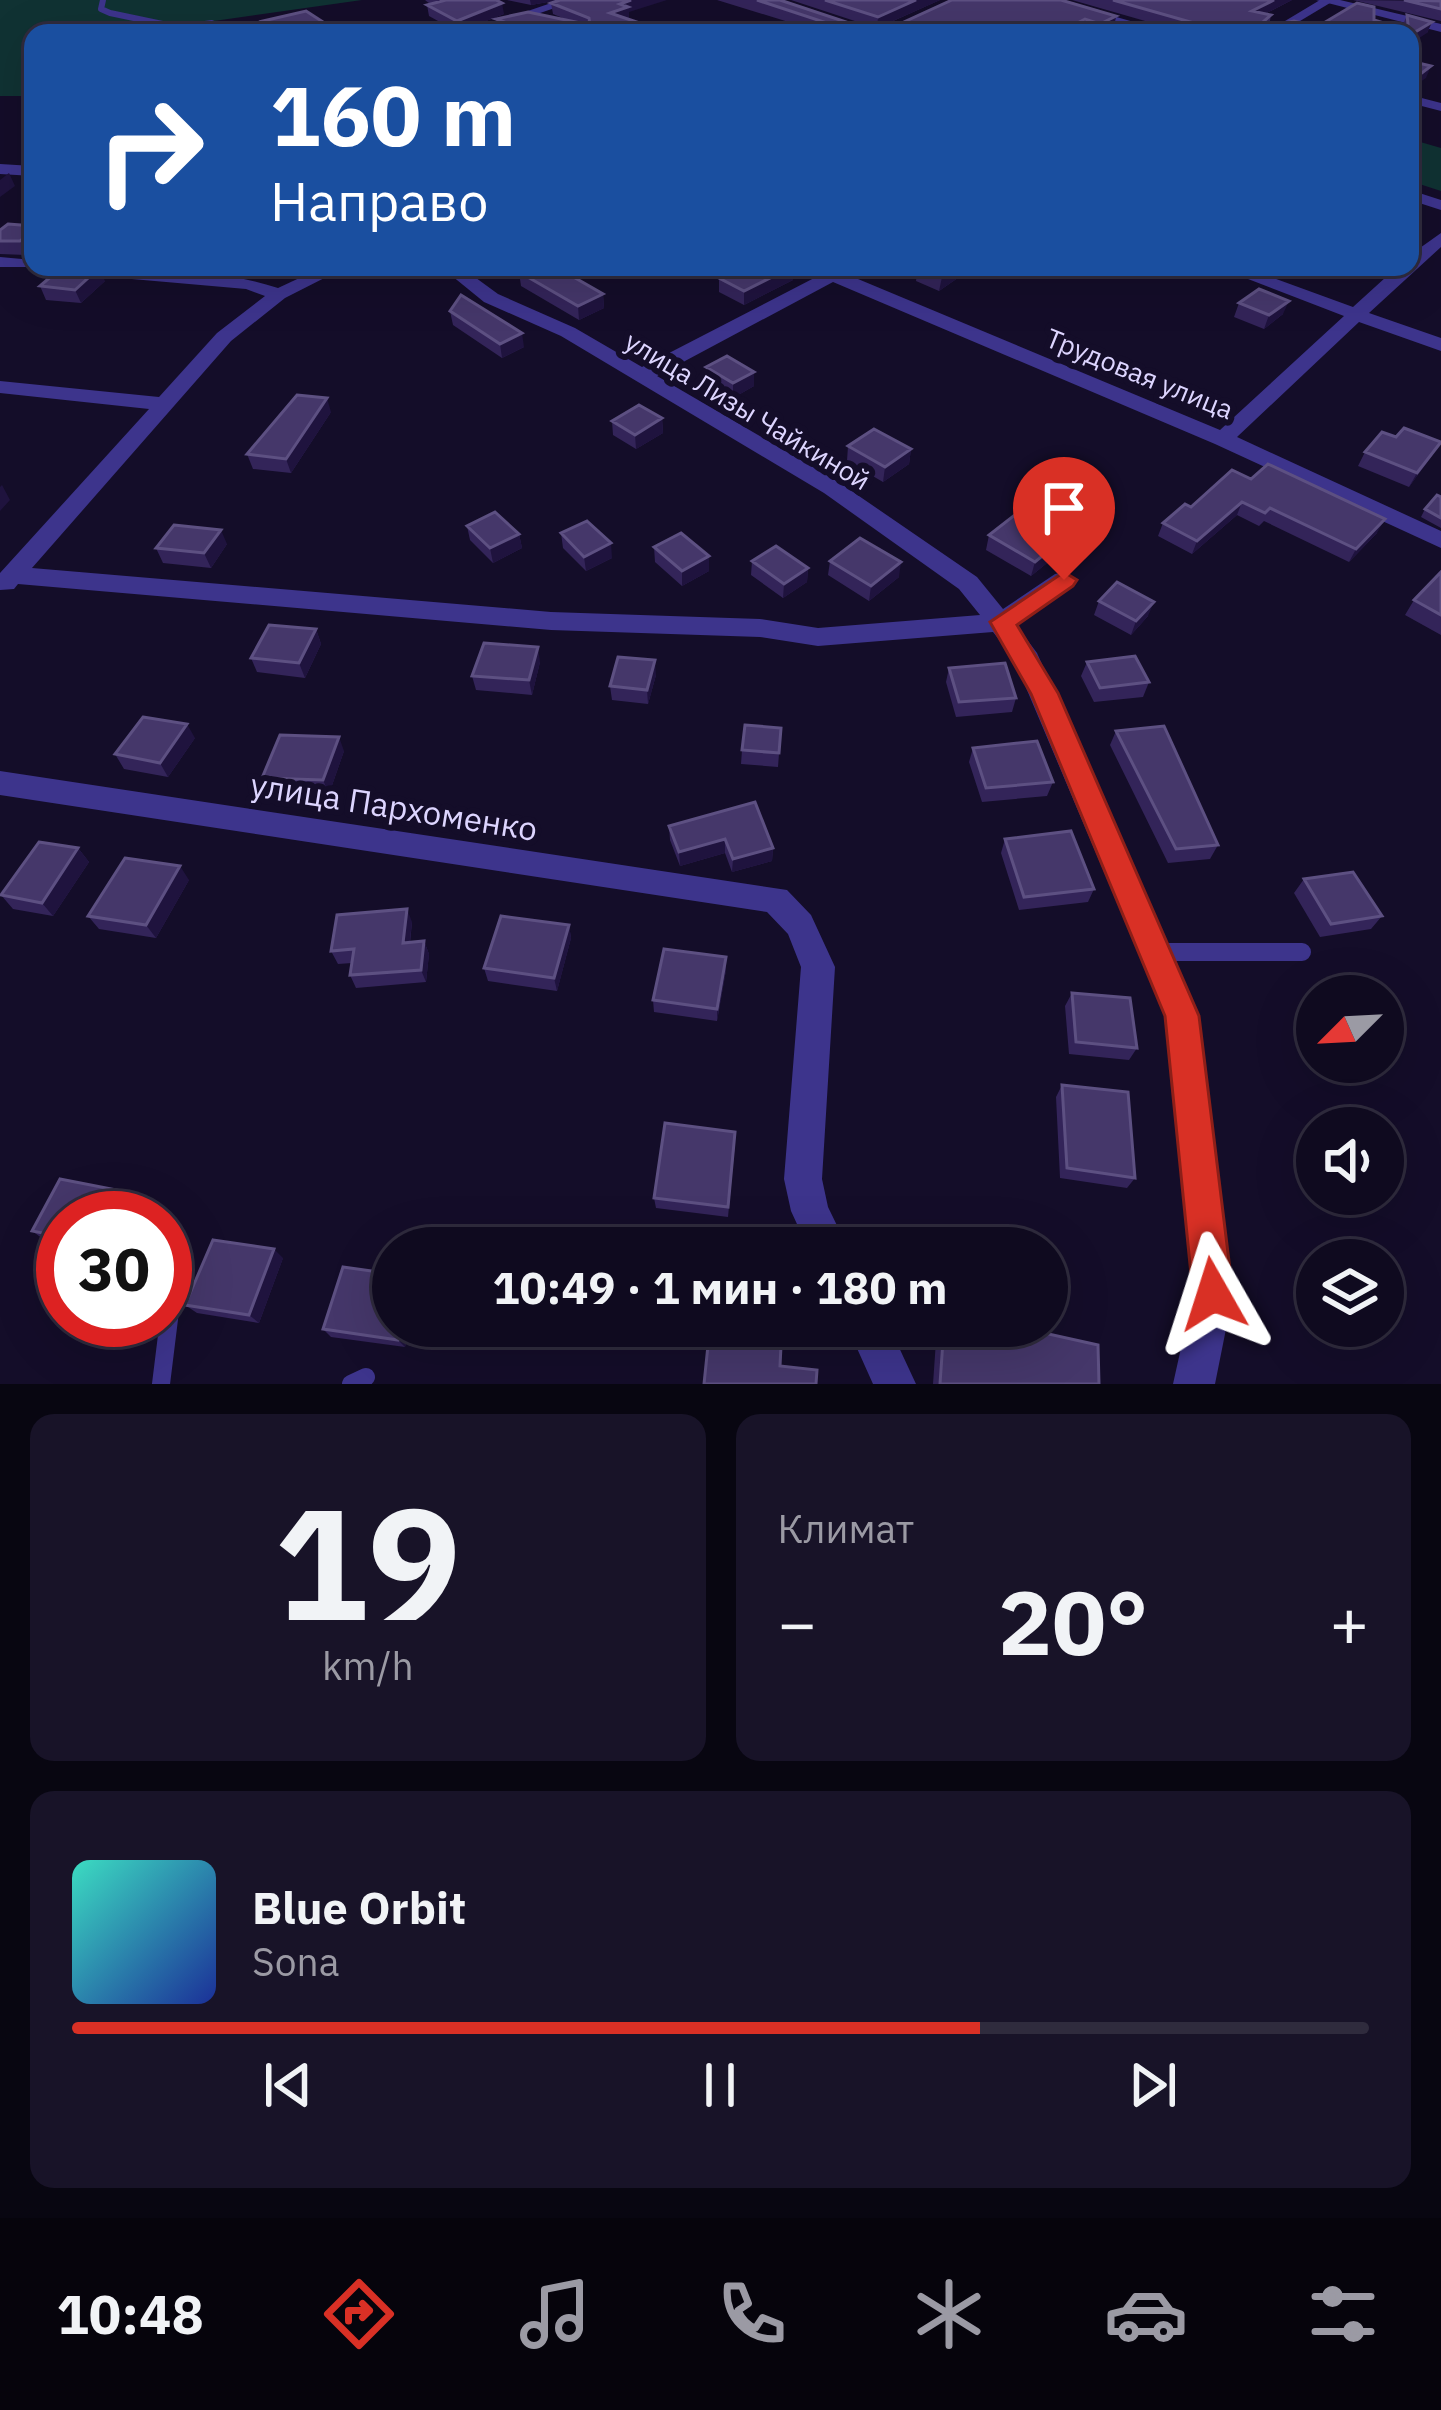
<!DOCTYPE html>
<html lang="ru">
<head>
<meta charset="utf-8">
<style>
	:root { --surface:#0f0a1f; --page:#181328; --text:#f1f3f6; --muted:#9b9aa4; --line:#2f2b3d; --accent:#d93025 }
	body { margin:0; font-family:"IBM Plex Sans",sans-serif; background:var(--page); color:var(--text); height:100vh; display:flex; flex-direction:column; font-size:45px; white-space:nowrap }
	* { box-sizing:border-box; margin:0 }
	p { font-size:39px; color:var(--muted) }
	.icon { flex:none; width:66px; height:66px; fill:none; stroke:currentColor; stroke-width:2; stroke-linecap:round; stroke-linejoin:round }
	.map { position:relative; height:1384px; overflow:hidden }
	.sheet { display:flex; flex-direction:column; gap:30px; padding:30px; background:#080611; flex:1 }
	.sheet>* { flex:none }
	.hud { position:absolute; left:24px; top:24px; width:1395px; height:252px; border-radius:24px; box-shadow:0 12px 48px #0002,0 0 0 3px var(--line); background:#1a4fa0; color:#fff; overflow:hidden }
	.needle { width:78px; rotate:246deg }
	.controls { position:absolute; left:1296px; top:975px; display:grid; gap:24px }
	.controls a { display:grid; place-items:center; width:108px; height:108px; border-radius:50%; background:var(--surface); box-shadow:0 12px 48px #0002,0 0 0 3px var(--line); font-size:60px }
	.speed { position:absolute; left:36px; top:1191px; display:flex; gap:24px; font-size:60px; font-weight:700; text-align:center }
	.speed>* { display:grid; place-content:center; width:156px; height:156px; border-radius:50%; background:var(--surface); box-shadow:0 12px 48px #0002,0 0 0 3px var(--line); line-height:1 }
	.speed .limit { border:18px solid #d22; background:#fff; color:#111 }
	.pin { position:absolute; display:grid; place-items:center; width:102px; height:102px; color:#fff; margin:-123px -51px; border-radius:50% 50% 50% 0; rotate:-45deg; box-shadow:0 0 12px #0007 }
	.pin .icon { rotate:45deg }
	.me { position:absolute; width:132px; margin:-66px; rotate:354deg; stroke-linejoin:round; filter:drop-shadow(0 0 9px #0008) }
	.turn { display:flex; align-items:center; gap:42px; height:252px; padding:0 48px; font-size:54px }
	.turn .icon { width:156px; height:156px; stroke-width:2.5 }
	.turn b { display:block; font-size:84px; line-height:102px }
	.big { font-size:90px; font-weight:700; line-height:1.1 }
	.sheet .card { flex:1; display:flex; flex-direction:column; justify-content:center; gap:18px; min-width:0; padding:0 42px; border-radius:24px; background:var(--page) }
	.sheet .dial { align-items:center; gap:0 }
	.dial b { font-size:156px; line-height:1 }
	.song { display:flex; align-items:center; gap:36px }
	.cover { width:144px; height:144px; border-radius:18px; background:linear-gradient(135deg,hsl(170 70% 55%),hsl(230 70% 35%)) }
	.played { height:12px; border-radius:6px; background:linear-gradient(90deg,var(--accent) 70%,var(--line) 70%) }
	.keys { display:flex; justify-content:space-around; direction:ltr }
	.heat { display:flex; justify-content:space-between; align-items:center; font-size:66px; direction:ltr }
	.sheet .tiles { flex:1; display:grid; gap:30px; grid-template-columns:1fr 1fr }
	.card:last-child { grid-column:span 2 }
	.trip { position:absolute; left:372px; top:1227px; width:696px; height:120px; border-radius:60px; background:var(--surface); box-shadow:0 12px 48px #0002,0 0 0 3px var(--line); font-weight:700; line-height:120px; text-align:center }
	.dock { display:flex; height:192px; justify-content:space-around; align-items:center; background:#06040c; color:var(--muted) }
	.dock .icon { width:84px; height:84px }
	.dock .active { color:var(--accent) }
	.dock b { font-size:54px; color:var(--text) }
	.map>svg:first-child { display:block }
	.green { fill:#103233 }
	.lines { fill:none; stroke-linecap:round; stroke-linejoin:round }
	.service-far2 { stroke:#3d348c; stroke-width:6 }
	.service-far1 { stroke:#3d348c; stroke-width:15 }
	.service { stroke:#3d348c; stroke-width:18 }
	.minor { fill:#3d348c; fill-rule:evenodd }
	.tertiary { fill:#3d348c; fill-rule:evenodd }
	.wall { fill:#332459 }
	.shaded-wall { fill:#1f133e }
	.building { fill:#45376a; stroke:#5d5082; stroke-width:3 }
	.route { fill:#d93025; stroke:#8d1f18; stroke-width:3 }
	.labels { text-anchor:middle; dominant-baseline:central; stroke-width:12; stroke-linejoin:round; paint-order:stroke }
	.far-street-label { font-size:27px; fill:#ddd5ff; stroke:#140d29 }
	.street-label { font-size:33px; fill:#ddd5ff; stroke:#140d29 }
</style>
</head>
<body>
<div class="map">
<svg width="1441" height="1384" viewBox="0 0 1441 1384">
	<rect width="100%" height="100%" fill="#140d29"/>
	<path class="green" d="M0,0H362L130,33H33V96H0Z
		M1410,139L1441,148V191L1410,181Z"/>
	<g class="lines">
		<path class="service-far2" d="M103,0L101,9L110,13L172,26"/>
		<path class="service-far1" d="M1154,952H1302"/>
		<path class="service" d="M1154,952H1302
			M161,1384L171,1303L184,1273
			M351,1384L366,1377"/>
		<path class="minor" d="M560,0H578L482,33H463Z
			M1036,0H1056L1173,33H1152Z
			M1320,0H1335L1280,33H1265Z
			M212,20L242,33L166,26Z
			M1410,95L1441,103V111L1410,103Z
			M0,164L33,166V176L0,174Z
			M1410,190L1441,200V210L1410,200Z
			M1441,233V247L1369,313L1441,338V351L1359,322L1237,437L1441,531V548L1215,444L833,282L657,376L840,483L977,577L1003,609L1055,574L1064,572L1076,580L1016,625L1037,653L1199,1016L1233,1294L1215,1384H1173L1193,1294L1165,1016L1013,657L993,632L818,646L760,637L551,630L18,584L14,589L0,590V573L149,409L0,393V381L159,397L217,333L265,296L246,289L52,272L43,267C119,267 205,264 278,288L323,267H346L285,298L231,341L32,568L551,612L760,619L818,628L980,615L959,589L824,493L561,336L484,302L441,267H461L498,294L575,328L642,367L818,276L804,267H840L846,274L1220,430L1344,316L1217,267H1243L1353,307L1397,267H1410V255Z
			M0,257L33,260V267H40H0Z
			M0,771L787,890L811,915L835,967L822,1179L828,1207L848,1248H808L791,1211L784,1179L801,967L788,934L767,912L0,795Z
			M847,1326H889L916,1384H873Z"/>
		<path class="tertiary" d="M1316,0H1340L1441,24V32Z"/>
	</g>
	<path class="wall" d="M425,0H496L504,14L458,32L429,16L427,5L430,4Z
		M507,0H559L531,5Z
		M717,0H780L858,26H870L791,0H940L882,26L1116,16L1114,27L1101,33L1083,31L1078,33H794L808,28Z
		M1072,0H1292L1265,14L1271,15L1269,26L1317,27L1374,20L1400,28L1402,27L1407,15L1432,22L1427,33H1177L1180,31Z
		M1353,0L1441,1V21Z
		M551,3L629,12V18H627L669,33H506L497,30L496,19L570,21L553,14Z
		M263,21L340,33H270L266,31Z
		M33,226L26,255L0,254V230Z
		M793,267V280L744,305L719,292V278Z
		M918,267L965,273L939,291L916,281Z
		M519,272L603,294L604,308L579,320L521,286Z
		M105,281L81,303L46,300L40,286Z
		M1239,303L1283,314L1264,329L1234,317Z
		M450,311L524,347L502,358L453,325Z
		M706,367L754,372V386L733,398L706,382Z
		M331,412L291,473L253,469L247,454Z
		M662,418L663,433L636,449L613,435L612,421Z
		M1396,437L1441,442L1409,487L1358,466L1365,452Z
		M848,446L911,449L909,464L883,482L847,461Z
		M1232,470L1377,533L1349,562L1264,521L1259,526L1237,515L1192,554L1158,536L1163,523L1191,507Z
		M1441,497V528L1421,517L1425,509Z
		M467,526L519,534L522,548L493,563L470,540Z
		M561,533L612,558L586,571L563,548Z
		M989,535L1057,555L1031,576L986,550Z
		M227,544L211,568L163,563L156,548Z
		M654,547L709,556V571L682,586L655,562Z
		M752,561L808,568L807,582L783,598L751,575Z
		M830,561L899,577L869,601L828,575Z
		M1441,572V635L1405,615L1414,600Z
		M1099,601L1148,616L1131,635L1094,615Z
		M316,629L321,644L305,678L257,672L251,658Z
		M540,662L532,695L476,690L472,676Z
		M1087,662L1149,682L1143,697L1094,702L1081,676Z
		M949,668L1016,698L1012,712L956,717L946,682Z
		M656,675L648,704L612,700L610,686Z
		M781,728L778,767L741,764L742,750Z
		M1116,731L1218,845L1210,859L1168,863L1110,745Z
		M195,738L168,777L124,769L115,754Z
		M973,748L1053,782L1047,796L982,802L969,762Z
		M344,751L329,794L269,792L262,778Z
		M669,826L773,848L772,861L732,872L725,853L680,866L670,840Z
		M1005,839L1094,889L1088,902L1019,910L1001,853Z
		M78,848L89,862L53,916L13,909L1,895Z
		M1304,879L1382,916L1371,929L1320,937L1294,893Z
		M189,880L156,938L99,929L88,916Z
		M412,922L410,943L424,941L429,954L426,982L356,988L350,975L352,963L338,964L331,951Z
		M569,925L571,938L557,991L488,981L484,968Z
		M726,957V970L717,1021L654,1012L653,1000Z
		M1072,993L1137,1048L1129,1060L1069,1054L1065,1006Z
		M1062,1085L1135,1178L1127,1188L1060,1178L1056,1097Z
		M735,1143L728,1217L656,1208L654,1198Z
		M60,1179L122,1191L134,1201L125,1218H63V1244L46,1241L32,1231Z
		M283,1258L259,1323L197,1313L185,1305Z
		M410,1326L405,1347L331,1337L323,1329Z
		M937,1326H1013L1099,1384H933Z"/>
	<path class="shaded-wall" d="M530,0H559L531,5Z
		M631,0H667L629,12V18L611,24L610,13L620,4Z
		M916,0H940L877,28L878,17Z
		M1274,0H1292L1249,22L1252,11Z
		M502,3L504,14L458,32L457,21Z
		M1116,16L1114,27L1098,33L1100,24Z
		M1085,19L1083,31L1078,33H1058Z
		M1432,22L1427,33L1410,44V35Z
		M991,23L989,33H964Z
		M1431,66L1426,78L1410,89V82Z
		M9,173L15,186L0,197V180Z
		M33,231V249L26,255L20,241Z
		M793,267V280L744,305V291Z
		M957,267H967L965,273L939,291L942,277Z
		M99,268L105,281L81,303L75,290Z
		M603,294L604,308L579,320L578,306Z
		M1289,301L1283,314L1264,329L1269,315Z
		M522,333L524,347L502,358L500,344Z
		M754,372V386L733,398V383Z
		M327,398L331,412L291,473L286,459Z
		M662,418L663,433L636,449L635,435Z
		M1441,442L1432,456L1409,487L1417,473Z
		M911,449L909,464L883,482L885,467Z
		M2,485L10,500L0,511V487Z
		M1242,502L1237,515L1192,554L1197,541Z
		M1385,519L1377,533L1349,562L1356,549Z
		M221,530L227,544L211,568L204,553Z
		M519,534L522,548L493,563L490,548Z
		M1062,540L1057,555L1031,576L1035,562Z
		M611,543L612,558L586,571L584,557Z
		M709,556V571L682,586V571Z
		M901,562L899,577L869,601L871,586Z
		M808,568L807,582L783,598L784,584Z
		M1154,602L1148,616L1131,635L1136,621Z
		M316,629L321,644L305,678L299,663Z
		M538,647L540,662L532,695L529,680Z
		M655,660L656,675L648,704L647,690Z
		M187,724L195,738L168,777L160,763Z
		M339,737L344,751L329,794L323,780Z
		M725,839V853L680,866L679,852Z
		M78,848L89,862L53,916L42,903Z
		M773,848L772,861L732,872L733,859Z
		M180,866L189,880L156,938L146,925Z
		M407,909L412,922L408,956L403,943Z
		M569,925L571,938L557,991L554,978Z
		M424,941L429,954L426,982L421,970Z
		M726,957V970L717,1021V1009Z
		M122,1191L134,1201L125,1218H108Z
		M274,1249L283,1258L259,1323L249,1315Z
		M401,1326H410L405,1347L398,1340Z"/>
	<path class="building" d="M440,0H496L502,3L457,21L427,5L442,1Z
		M560,0H631L620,4L628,7L610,13L669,33H535L496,19L528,12L590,25L589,18L551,3Z
		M757,0H780L858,26H895L952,0H1061L1116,16L1100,24L1085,19L1058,33H1029L991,23L964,33H794L824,22Z
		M825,0H916L878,17Z
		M1113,0H1274L1252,11L1271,15L1264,21L1269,26L1294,21L1317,27L1357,3L1374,7V20L1400,28L1408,24L1407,15L1432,22L1410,35V33H1243L1235,31L1231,33H1177L1194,23Z
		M1404,0L1441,1V9Z
		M306,11L340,33H290L263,21Z
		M1410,61L1431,66L1410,82Z
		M8,224L33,226V231L20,241H0V230Z
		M62,267H92L99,268L75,290L40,286Z
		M530,267H556L603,294L578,306L519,272Z
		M741,267H792L744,291L719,278Z
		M918,267H957L942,277Z
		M1259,289L1289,301L1269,315L1239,303Z
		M461,295L522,333L500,344L450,311Z
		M727,356L754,372L733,383L706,367Z
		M297,395L327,398L286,459L247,454Z
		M639,405L662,418L635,435L612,421Z
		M1404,428L1441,442L1417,473L1365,452L1382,432L1396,437Z
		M874,429L911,449L885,467L848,446Z
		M1268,464L1385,519L1356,549L1270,508L1265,513L1242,502L1197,541L1163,523L1185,504L1191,507L1232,470L1251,479Z
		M1437,495L1441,497V518L1425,509Z
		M495,512L519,534L490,548L467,526Z
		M1016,514L1062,540L1035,562L989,535Z
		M587,521L611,543L584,557L561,533Z
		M174,525L221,530L204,553L156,548Z
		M681,533L709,556L682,571L654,547Z
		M860,538L901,562L871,586L830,561Z
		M776,546L808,568L784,584L752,561Z
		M1441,572V615L1414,600Z
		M1117,582L1154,602L1136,621L1099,601Z
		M269,625L316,629L299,663L251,658Z
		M484,643L538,647L529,680L472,676Z
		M1135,656L1149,682L1100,688L1087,662Z
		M618,657L655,660L647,690L610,686Z
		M1005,663L1016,698L959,702L949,668Z
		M143,717L187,724L160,763L115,754Z
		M745,725L781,728L779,753L742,750Z
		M1164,726L1218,845L1176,849L1116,731Z
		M280,735L339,737L323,780L262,778Z
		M1037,741L1053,782L986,788L973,748Z
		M755,802L773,848L733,859L725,839L679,852L669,826Z
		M1071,831L1094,889L1024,897L1005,839Z
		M39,842L78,848L42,903L1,895Z
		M125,858L180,866L146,925L88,916Z
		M1353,872L1382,916L1331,924L1304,879Z
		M407,909L403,943L424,941L421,970L350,975L354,949L331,951L337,915Z
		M501,916L569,925L554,978L484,968Z
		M664,949L726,957L717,1009L653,1000Z
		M1072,993L1130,998L1137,1048L1076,1042Z
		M1062,1085L1128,1092L1135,1178L1067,1168Z
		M665,1123L735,1132L728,1207L654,1198Z
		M60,1179L122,1191L108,1218H63V1237L32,1231Z
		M213,1240L274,1249L249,1315L185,1305Z
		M343,1267L393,1274V1326H401L398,1340L323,1329Z
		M710,1326H782L780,1366L817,1370L816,1384H704Z
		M944,1326H1013L1098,1345L1099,1384H940Z"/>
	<path class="route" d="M1064,572L1077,580L1073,586L1017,625L1058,693L1199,1016L1233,1294L1228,1308L1213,1314L1199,1308L1193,1294L1165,1016L1031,694L990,622Z"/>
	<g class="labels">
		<g class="far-street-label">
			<text transform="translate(1140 373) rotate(22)">Трудовая улица</text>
			<text transform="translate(748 410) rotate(31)">улица Лизы Чайкиной</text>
		</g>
		<g class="street-label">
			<text transform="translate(394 806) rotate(9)">улица Пархоменко</text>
		</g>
	</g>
</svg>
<div class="controls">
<a><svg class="needle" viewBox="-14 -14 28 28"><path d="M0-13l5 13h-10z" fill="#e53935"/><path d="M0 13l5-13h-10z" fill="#9b9aa4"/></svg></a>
<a><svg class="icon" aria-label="sound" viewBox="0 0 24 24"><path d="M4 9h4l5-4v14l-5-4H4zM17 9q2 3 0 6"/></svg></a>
<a><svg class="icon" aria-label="layers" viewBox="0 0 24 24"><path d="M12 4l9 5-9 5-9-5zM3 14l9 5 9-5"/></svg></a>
</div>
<div class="speed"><div class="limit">30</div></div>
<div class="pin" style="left:1064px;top:580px;background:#d93025"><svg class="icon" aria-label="arrive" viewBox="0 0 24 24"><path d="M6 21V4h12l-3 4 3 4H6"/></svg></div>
<svg class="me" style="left:1213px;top:1294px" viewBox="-20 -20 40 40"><path d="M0-17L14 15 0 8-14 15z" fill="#d93025" stroke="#fff" stroke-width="4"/></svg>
<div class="trip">10:49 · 1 мин · 180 m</div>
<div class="hud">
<div class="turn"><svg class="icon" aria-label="right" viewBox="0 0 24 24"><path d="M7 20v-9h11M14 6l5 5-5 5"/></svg><div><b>160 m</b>Направо</div></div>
</div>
</div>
<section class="sheet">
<div class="tiles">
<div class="card dial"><b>19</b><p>km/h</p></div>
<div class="card"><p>Климат</p>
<div class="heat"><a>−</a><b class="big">20°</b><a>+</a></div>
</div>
<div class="card">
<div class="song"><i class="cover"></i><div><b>Blue Orbit</b><p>Sona</p></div></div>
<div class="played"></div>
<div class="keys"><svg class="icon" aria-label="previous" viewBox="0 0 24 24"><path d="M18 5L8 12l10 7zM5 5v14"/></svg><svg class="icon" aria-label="pause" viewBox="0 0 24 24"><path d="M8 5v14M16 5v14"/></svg><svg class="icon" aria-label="next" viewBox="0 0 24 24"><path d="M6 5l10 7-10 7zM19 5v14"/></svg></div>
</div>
</div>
</section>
<nav class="dock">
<b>10:48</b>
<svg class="icon active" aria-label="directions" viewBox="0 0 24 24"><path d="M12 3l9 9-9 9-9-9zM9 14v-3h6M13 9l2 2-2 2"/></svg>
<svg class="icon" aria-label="music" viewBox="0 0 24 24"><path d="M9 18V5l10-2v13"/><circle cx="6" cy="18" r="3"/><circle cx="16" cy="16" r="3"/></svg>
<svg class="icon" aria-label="phone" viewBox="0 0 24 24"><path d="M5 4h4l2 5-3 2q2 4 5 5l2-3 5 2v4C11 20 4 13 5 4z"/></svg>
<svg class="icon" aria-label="climate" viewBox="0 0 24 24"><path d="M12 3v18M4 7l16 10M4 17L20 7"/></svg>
<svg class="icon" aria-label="car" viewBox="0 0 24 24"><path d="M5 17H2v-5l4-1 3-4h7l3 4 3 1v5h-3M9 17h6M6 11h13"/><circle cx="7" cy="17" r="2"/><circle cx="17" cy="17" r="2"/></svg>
<svg class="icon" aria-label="filters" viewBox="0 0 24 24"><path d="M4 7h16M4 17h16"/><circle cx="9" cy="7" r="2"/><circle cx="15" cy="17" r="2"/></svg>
</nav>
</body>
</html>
